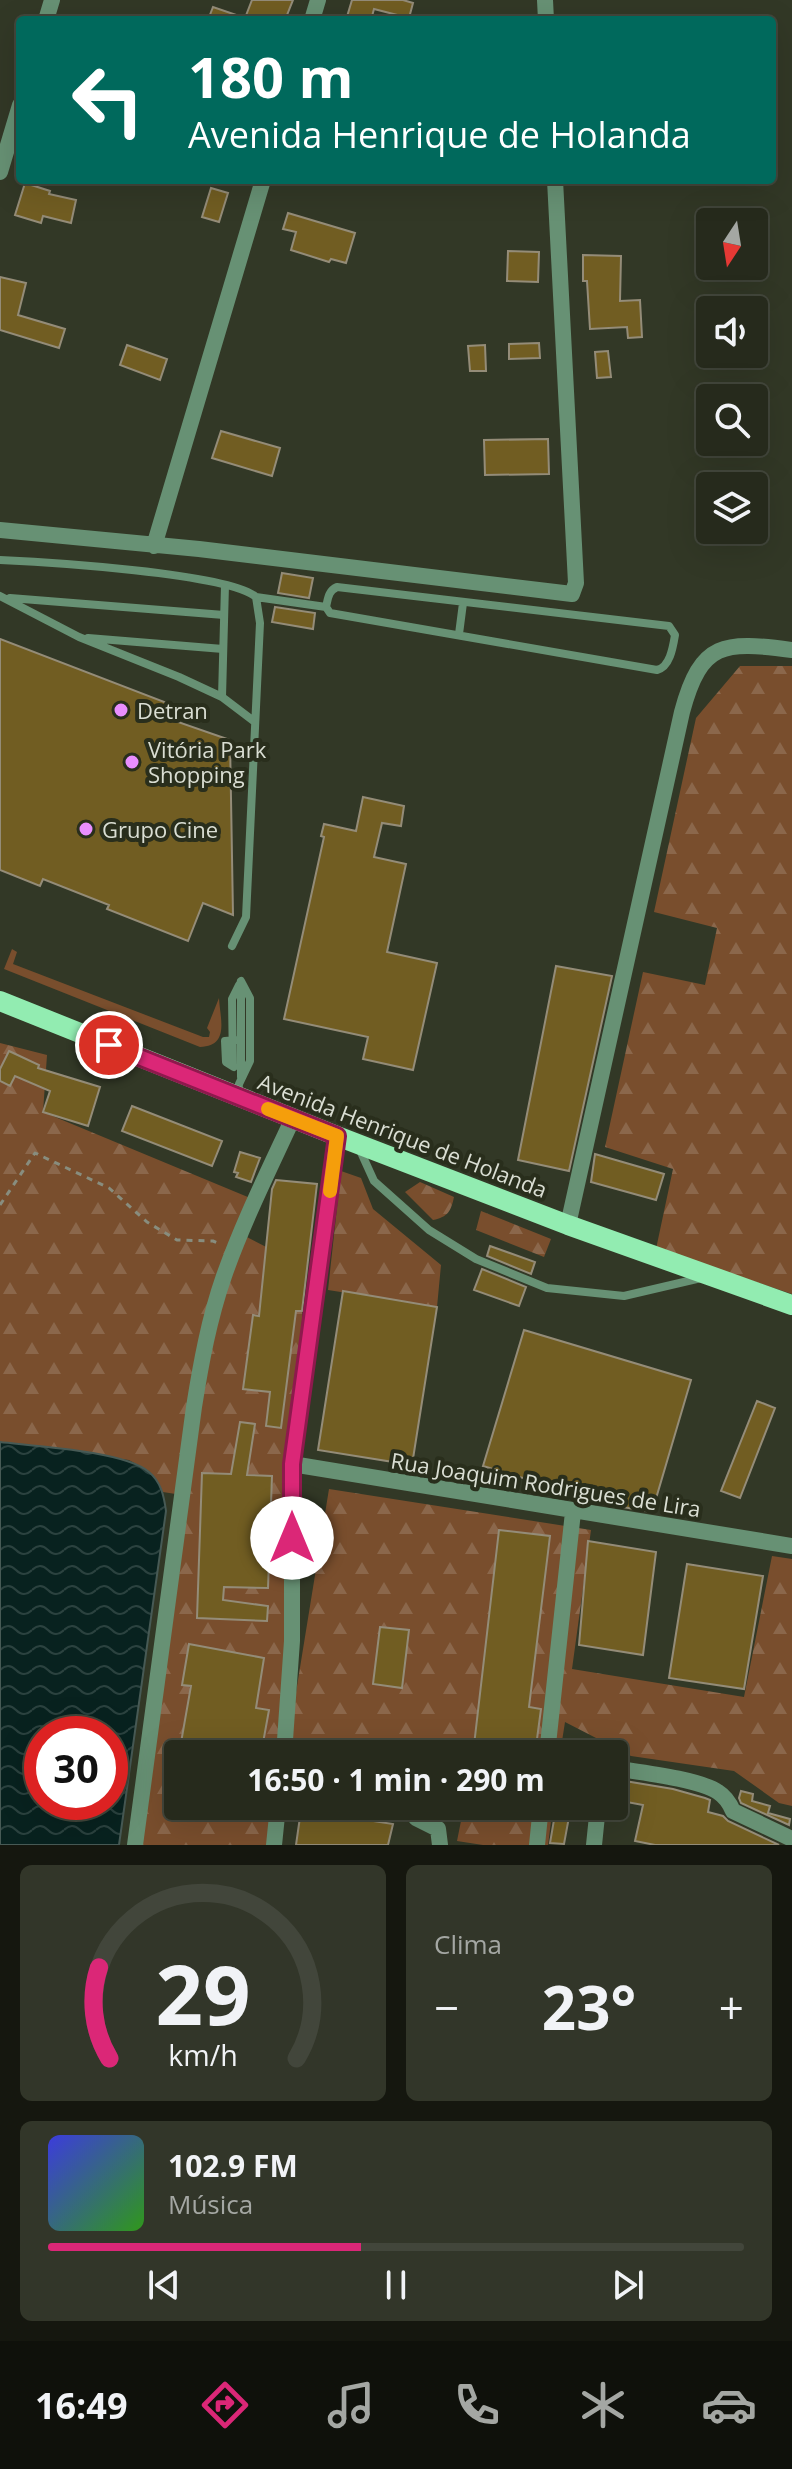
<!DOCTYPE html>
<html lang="pt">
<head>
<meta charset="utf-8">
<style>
	:root { --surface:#262a1c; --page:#323629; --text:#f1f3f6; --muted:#a4a7a3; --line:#42463b; --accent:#db2777 }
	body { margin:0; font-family:"Open Sans",sans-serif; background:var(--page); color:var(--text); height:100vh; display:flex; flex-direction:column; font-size:30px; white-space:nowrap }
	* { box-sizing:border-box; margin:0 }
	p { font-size:26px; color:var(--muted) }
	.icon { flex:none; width:44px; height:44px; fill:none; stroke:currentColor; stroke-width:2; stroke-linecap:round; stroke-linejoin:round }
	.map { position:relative; height:1845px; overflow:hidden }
	.sheet { display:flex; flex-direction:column; gap:20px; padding:20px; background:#15170f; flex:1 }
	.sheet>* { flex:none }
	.hud { position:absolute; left:16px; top:16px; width:760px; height:168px; border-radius:8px; box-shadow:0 8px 32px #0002,0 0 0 2px var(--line); background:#00695c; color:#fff; overflow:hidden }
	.needle { width:52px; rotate:192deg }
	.buttons { position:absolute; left:696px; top:208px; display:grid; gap:16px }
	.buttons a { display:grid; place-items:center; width:72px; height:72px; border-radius:8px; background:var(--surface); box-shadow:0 8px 32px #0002,0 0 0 2px var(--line); font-size:40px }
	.speed { position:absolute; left:24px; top:1716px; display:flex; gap:16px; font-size:40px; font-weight:700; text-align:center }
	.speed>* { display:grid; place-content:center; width:104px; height:104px; border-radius:50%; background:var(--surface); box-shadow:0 8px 32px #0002,0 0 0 2px var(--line); line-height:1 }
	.speed .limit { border:12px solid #d22; background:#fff; color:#111 }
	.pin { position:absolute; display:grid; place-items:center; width:68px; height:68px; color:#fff; margin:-34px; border:4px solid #fff; border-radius:50%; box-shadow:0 2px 8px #0007 }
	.me { position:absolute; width:88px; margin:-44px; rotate:0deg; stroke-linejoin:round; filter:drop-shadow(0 0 6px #0008) }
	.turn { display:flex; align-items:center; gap:28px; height:168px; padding:0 40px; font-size:36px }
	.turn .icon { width:104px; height:104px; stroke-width:2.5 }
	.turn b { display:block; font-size:56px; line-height:68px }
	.big { font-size:60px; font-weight:700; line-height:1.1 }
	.sheet .card { flex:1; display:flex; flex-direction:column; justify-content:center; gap:12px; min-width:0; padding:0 28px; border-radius:12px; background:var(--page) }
	.sheet .dial { align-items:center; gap:0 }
	.dial svg { height:208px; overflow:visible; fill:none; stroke:var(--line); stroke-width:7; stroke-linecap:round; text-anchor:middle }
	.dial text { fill:var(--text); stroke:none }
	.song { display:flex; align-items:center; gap:24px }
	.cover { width:96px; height:96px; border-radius:12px; background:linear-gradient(135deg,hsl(240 70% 55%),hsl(110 70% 35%)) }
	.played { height:8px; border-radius:4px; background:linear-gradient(90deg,var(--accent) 45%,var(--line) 45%) }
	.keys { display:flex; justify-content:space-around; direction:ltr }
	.heat { display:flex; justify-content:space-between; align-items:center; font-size:44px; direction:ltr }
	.sheet .tiles { flex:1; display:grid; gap:20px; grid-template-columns:1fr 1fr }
	.card:last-child { grid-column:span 2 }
	.trip { position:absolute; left:164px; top:1740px; width:464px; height:80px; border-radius:8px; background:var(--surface); box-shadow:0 8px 32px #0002,0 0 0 2px var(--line); font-weight:700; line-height:80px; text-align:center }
	.menu { display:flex; height:128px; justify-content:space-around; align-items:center; background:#0f110b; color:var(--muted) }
	.menu .icon { width:56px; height:56px }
	.menu .selected { color:var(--accent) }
	.menu b { font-size:36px; color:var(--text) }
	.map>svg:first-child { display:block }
	.grass { fill:#794e2d }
	.forest { fill:url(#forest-firs) }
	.water { fill:url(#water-waves); stroke:#475a55; stroke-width:2; fill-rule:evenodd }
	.building { fill:#715d22; stroke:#948c78; stroke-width:2 }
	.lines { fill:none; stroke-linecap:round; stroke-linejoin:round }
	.path { stroke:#888d7e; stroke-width:3; stroke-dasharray:6 6; stroke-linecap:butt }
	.lane { stroke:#679174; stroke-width:8 }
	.street { stroke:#679174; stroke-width:16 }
	.primary { stroke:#92ecb1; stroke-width:20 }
	.route-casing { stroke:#8e194d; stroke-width:20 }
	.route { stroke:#db2777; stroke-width:14 }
	.slow { stroke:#f59e0b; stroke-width:14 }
	.poi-dot { fill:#e98efe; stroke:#292e1c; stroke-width:3 }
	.labels { text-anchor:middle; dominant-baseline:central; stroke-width:8; stroke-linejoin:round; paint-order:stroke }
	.poi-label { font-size:22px; fill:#daded3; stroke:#292e1c; text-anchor:start }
	.street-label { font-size:22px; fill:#daded3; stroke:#292e1c }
</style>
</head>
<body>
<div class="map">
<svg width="792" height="1845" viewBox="0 0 792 1845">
	<defs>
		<pattern id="forest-firs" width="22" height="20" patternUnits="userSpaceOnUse" patternTransform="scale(2)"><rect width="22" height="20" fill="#794e2d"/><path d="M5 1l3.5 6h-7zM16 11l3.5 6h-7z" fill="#8b674b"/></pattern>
		<pattern id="water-waves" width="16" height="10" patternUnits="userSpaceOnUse" patternTransform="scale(2)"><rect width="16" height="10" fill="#08221f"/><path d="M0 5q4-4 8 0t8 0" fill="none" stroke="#2b423f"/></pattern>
	</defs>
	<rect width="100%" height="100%" fill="#323826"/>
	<path class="grass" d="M12,949L17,952L13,964L203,1037H209L210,1032L207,1028L219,998C220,1019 230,1046 200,1047L4,969Z"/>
	<path class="forest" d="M740,666H792V1294L656,1249L673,1169L605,1147L643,972L705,985L717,928L654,912L696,718Z
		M0,1043L47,1055L43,1112L255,1200L241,1234L305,1267L292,1492L283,1754H178V1806H277L272,1845H138L182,1495L163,1492L150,1472L129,1460L0,1442Z
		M341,1171L361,1178L373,1209L441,1265L437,1307L328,1290Z
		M420,1182L454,1197C451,1211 448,1217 433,1220L405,1192Z
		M481,1211L551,1239L544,1257L476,1230Z
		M329,1489L591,1530L572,1669L744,1697L772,1556L792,1559V1806L779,1803L734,1771L631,1756L565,1722L560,1754H286Z
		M464,1806H553L548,1845H483L457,1841Z"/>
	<path class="water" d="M0,1442C34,1446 125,1451 149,1472C161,1482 164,1496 166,1511L119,1845H0ZM42,1734H110V1802H42Z"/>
	<path class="building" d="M252,0H293L285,20H208L213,7L245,18Z
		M352,0H403L413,3L409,18L374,9L371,20H346Z
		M25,183L50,191L49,194L76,200L71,223L43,216L41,223L15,215Z
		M211,188L228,193L219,222L202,217Z
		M288,213L355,233L346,263L331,259L329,262L291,250L296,232L283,229Z
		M508,251L539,252L538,282L507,281Z
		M583,255L621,256L620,301L640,300L642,337L628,338L627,327L590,329L587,281H583Z
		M0,277L26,283L18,315L65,329L59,348L0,330Z
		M539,343L540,358L509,359V344Z
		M127,345L167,359L160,380L120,365Z
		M485,345L486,371H470L468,346Z
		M608,351L611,377L597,378L595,352Z
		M221,431L280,448L272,476L212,458Z
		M548,439L549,474L485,475L484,440Z
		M282,573L313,578L309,598L278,593Z
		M275,607L315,613L313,629L272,622Z
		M0,639L180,708L175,721L230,740L233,915L203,903L188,941L107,909L109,905L43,879L40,886L0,870Z
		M363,797L404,806L401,826L382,823L374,857L406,864L387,952L437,963L413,1070L363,1059L368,1037L284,1019L324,837L321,836L324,824L356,831Z
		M556,966L612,976L569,1171L518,1160Z
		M9,1051L39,1065L38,1068L100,1087L88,1126L43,1112L50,1091L15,1076L10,1086L0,1081V1069Z
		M132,1106L222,1141L212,1166L122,1131Z
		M240,1152L260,1158L251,1182L236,1177L238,1173L234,1172Z
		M595,1154L664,1174L656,1200L591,1182Z
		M276,1180L317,1184L302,1311H296L281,1428L266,1426L270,1392L243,1389L253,1315L259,1316L272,1189Z
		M490,1246L535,1262L531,1274L487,1256Z
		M482,1269L526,1287L519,1306L474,1290Z
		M343,1291L437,1307L412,1465L318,1450Z
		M524,1330L691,1380L652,1512L617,1506L483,1466Z
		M757,1401L775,1408L740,1498L721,1491Z
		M240,1422L255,1424L247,1475L272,1476L268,1588L224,1587L223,1600L268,1606L267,1621L197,1618L202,1473L231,1474Z
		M499,1530L550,1536L529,1707L541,1709L535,1754H473Z
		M588,1541L656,1552L643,1655L579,1645Z
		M687,1564L763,1576L744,1689L669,1678Z
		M380,1627L409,1630L402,1688L373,1684Z
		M189,1644L264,1658L256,1708L269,1710L261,1754H179L191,1686L182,1685Z
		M619,1780L673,1789L705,1798L710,1800L708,1812L723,1816L728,1821L779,1845H655L635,1841L643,1805L616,1800Z
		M741,1791L753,1794L752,1801L770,1806L768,1813L790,1819L789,1825L741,1803L739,1798Z
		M301,1810L393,1824L388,1845H296Z
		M555,1814L569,1817L564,1844L550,1843Z"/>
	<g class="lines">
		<path class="path" d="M0,1205L35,1153L109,1188L147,1222L177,1240L213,1241L220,1244"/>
		<path class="lane" d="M0,560C45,562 228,573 256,597L260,623L246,917L232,946
			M225,585L222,697L255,722
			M337,587L669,626L675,635C673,647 670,667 657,670L330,613L326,607C328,599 328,591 337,587Z
			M0,596L79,637L179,677L222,697
			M256,597L326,607
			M10,598L224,615
			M459,634L463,603
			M88,638L223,649
			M241,982V1077
			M233,1066L232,999L239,985
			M234,1067L226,1062L225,1041L236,1040
			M238,1096L239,1084L250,1061V998L241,981
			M359,1148L374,1181L429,1230L476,1259L547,1288L624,1296L701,1278"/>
		<path class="street" d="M545,0L546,20
			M46,20L52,0
			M312,20L318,0
			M0,172L20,105
			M0,530L199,549L572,594L576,583L555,180
			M154,546L263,180
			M568,1225L682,712C701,641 724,641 792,650
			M292,1464L792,1546
			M284,1754L292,1641V1464L337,1136
			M547,1754L573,1512
			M614,1768C638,1772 699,1779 718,1792C726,1797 730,1804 733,1811L792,1839
			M409,1806L416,1818L438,1829L440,1845
			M135,1845L194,1407C201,1363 209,1319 224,1276C243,1222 269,1170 293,1118
			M274,1845L278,1806
			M537,1845L541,1806
			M594,1845L598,1806"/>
		<path class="primary" d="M0,1001L337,1136L568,1225L792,1305"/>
	</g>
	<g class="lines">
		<defs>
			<path id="route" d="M109,1045L337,1136L292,1464V1538"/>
		</defs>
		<use href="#route" class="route-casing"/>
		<use href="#route" class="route"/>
		<path class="slow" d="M268,1109L337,1136L330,1191"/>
	</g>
	<g class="poi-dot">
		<circle cx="121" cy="710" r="8"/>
		<circle cx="132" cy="762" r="8"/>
		<circle cx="86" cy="829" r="8"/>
	</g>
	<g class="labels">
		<g class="poi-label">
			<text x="137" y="710">Detran</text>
			<text x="148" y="749">Vitória Park<tspan x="148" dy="25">Shopping</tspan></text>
			<text x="102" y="829">Grupo Cine</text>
		</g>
		<g class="street-label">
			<text transform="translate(403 1135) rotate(21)">Avenida Henrique de Holanda</text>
			<text transform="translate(546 1484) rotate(9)">Rua Joaquim Rodrigues de Lira</text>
		</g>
	</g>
</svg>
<div class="buttons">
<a><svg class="needle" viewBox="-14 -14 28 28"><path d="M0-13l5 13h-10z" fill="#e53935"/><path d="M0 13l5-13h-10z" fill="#a4a7a3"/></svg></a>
<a><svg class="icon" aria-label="sound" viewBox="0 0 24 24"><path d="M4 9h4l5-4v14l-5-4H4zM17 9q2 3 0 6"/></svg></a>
<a><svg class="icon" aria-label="search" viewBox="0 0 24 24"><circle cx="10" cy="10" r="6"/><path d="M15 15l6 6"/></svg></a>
<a><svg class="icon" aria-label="layers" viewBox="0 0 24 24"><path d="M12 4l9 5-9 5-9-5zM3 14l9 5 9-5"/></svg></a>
</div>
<div class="speed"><div class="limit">30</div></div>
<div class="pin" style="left:109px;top:1045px;background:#d93025"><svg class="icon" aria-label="arrive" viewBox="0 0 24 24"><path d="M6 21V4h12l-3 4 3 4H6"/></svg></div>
<svg class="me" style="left:292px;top:1538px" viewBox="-20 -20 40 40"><circle r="19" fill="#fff"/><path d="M0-13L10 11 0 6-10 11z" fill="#db2777"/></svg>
<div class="trip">16:50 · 1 min · 290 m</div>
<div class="hud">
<div class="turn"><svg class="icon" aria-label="left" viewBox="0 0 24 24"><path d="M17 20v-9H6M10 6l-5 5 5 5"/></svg><div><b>180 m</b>Avenida Henrique de Holanda</div></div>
</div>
</div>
<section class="sheet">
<div class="tiles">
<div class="card dial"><svg viewBox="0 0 100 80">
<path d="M14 69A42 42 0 1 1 86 69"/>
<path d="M14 69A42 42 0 0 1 10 34" stroke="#db2777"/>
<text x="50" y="56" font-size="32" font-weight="700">29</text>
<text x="50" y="72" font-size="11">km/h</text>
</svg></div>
<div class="card"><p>Clima</p>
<div class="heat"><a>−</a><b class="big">23°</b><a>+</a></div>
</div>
<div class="card">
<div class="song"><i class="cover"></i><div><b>102.9 FM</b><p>Música</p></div></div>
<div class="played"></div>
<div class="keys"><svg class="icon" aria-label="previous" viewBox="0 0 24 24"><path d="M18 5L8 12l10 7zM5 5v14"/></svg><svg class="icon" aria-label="pause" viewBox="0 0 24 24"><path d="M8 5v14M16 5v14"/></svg><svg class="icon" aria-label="next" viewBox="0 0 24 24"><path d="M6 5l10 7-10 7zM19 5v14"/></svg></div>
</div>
</div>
</section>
<nav class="menu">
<b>16:49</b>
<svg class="icon selected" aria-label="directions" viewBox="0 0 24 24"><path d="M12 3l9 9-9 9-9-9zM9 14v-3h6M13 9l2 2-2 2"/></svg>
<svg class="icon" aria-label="music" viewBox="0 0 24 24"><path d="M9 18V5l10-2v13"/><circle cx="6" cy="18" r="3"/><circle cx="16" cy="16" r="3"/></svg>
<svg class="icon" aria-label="phone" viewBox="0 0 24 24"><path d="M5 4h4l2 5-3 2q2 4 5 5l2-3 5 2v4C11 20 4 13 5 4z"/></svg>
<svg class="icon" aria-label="climate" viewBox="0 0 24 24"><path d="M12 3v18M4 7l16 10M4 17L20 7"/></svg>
<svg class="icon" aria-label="car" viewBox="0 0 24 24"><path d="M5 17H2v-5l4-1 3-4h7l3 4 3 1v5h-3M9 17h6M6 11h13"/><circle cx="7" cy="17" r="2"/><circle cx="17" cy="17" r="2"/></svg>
</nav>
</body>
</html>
